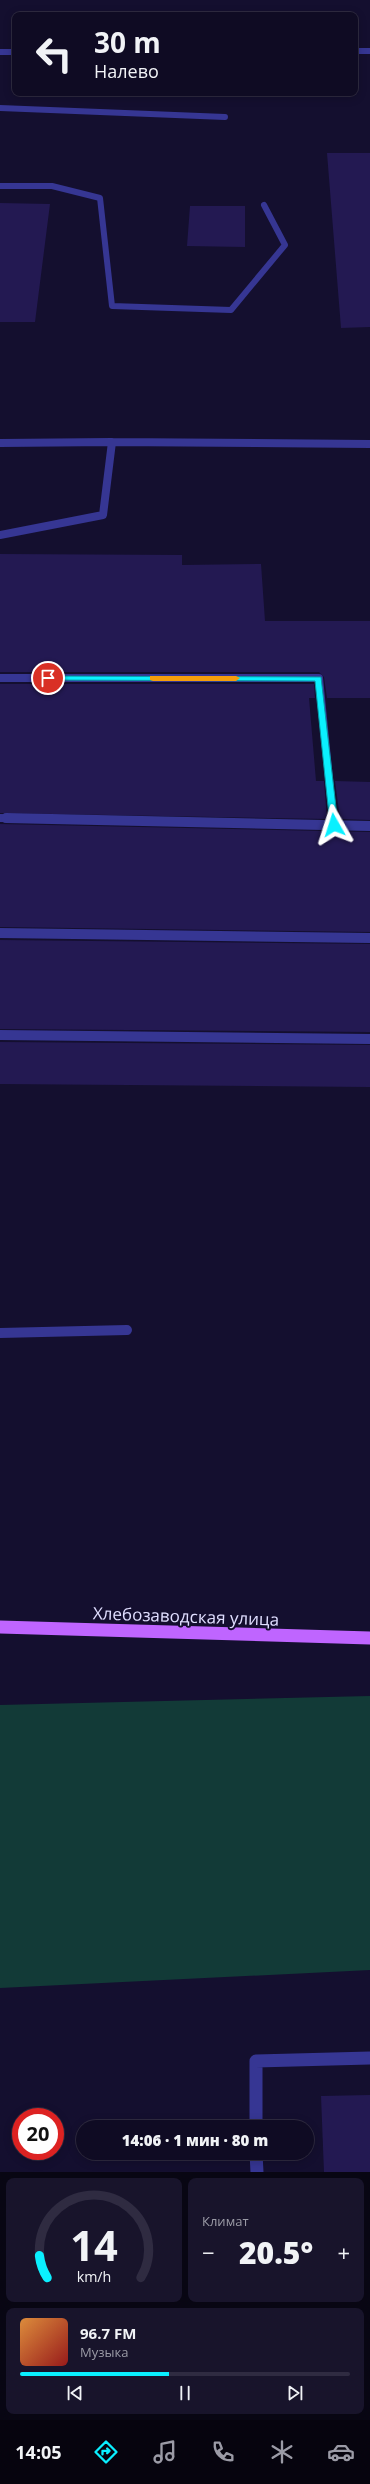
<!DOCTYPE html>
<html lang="ru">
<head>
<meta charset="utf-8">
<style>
	:root { --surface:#0f0b23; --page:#18142b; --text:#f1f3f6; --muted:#9b9ba6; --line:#2f2b41; --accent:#0af0ff }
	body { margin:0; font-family:"Open Sans",sans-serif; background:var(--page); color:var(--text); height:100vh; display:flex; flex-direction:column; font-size:15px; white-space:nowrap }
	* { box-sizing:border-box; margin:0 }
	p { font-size:13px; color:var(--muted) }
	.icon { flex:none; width:22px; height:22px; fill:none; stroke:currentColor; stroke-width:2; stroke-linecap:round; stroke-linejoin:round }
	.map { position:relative; height:2172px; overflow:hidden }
	.panel { display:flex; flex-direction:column; gap:6px; padding:6px; background:#080613; flex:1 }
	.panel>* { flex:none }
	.guide { position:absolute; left:12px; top:12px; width:346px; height:84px; border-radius:8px; box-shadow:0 2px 10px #0003,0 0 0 1px var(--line); background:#0f0b23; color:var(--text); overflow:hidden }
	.speed { position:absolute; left:12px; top:2108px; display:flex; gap:8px; font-size:20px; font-weight:700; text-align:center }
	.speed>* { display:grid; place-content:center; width:52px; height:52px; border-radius:50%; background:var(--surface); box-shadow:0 2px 10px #0003,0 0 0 1px var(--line); line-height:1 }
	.speed .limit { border:6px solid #d22; background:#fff; color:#111 }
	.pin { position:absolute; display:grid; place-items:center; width:34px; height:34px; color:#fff; margin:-17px; border:2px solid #fff; border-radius:50%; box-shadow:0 1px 4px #0007 }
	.me { position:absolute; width:44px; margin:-22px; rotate:354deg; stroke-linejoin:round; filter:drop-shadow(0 0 3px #0008) }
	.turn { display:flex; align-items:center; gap:14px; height:84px; padding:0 16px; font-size:18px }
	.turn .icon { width:52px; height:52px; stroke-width:2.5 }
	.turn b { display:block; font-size:28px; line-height:34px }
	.big { font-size:30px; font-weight:800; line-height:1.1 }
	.panel .widget { flex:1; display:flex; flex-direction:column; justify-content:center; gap:6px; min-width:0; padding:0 14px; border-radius:8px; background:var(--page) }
	.panel .dial { align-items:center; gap:0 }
	.dial svg { height:104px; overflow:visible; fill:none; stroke:var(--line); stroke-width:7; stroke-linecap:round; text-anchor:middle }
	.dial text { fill:var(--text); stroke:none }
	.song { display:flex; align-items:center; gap:12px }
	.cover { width:48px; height:48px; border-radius:6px; background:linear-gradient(135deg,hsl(30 70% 55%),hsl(0 70% 35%)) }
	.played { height:4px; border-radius:2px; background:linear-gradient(90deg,var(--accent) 45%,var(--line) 45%) }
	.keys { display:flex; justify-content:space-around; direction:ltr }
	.heat { display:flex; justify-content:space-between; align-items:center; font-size:22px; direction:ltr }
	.panel .tiles { flex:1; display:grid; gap:6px; grid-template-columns:1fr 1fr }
	.widget:last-child { grid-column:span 2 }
	.trip { position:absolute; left:76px; top:2120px; width:238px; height:40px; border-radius:20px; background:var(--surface); box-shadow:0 2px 10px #0003,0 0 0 1px var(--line); font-weight:800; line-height:40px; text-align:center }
	.menu { display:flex; height:64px; justify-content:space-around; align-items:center; background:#06040e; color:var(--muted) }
	.menu .icon { width:28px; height:28px }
	.menu .active { color:var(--accent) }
	.menu b { font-size:18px; color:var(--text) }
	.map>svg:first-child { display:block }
	.green { fill:#123a37 }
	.building { fill:#231952 }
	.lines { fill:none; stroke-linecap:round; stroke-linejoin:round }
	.service-far3 { stroke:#363693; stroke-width:6 }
	.service-far2 { stroke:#363693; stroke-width:8 }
	.service-far1 { stroke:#363693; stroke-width:10 }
	.service { stroke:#363693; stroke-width:13 }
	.primary { stroke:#bf65ff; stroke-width:13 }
	.route { fill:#0af0ff; stroke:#069ca6 }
	.slow { fill:#f59e0b }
	.labels { text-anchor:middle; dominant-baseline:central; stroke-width:4; stroke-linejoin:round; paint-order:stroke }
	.near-street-label { font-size:17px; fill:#e0deff; stroke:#140f2f }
</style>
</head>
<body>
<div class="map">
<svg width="370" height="2172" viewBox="0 0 370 2172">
	<rect width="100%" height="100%" fill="#140f2f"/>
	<path class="green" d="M370,1696V1970L0,1988V1705Z"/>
	<path class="building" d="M327,153H370V327L341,328Z
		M0,203L50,204L35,322H0Z
		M190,206H245V247L187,246Z
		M0,554L182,555V565L261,564L265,621H370V698H327L324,677L319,672H0Z
		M0,684H314L315,698H309L316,781H324L327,819L0,813Z
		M335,781L370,782V820L340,819Z
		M0,824L370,832V932L0,927Z
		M0,940L370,944V1032L0,1029Z
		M0,1042L370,1045V1087L0,1084Z
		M370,2095V2172H324L321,2096Z"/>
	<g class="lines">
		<path class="service-far3" d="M355,51H370
			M0,52H15
			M0,108L225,117
			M0,186H52L100,198L112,306L231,310L285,245L264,205"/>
		<path class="service-far2" d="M112,442L370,444
			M0,443L112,442L103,515L0,535
			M0,678H319L333,819
			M0,818L52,819"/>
		<path class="service-far1" d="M6,818L370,826
			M333,818L334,825
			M0,933L370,938
			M0,1035L370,1039
			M0,1333L127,1330"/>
		<path class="service" d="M256,2127V2061L370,2058
			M256,2153L257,2172"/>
		<path class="primary" d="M0,1627L370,1638"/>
	</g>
	<path class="route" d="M45,676L321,677L338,825L334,828L330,825L315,681L48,680L44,678Z"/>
	<path class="slow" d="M150,676H236L240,678L236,681H153L150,680Z"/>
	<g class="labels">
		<g class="near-street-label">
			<text transform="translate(186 1616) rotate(2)">Хлебозаводская улица</text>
		</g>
	</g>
</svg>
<div class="speed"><div class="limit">20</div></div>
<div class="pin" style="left:48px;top:678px;background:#d93025"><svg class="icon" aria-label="arrive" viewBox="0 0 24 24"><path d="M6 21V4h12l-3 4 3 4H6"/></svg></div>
<svg class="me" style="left:334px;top:825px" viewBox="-20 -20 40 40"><path d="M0-17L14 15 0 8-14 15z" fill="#0af0ff" stroke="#fff" stroke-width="4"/></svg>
<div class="trip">14:06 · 1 мин · 80 m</div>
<div class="guide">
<div class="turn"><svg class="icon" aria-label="left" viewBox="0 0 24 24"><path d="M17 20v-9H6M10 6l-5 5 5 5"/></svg><div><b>30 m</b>Налево</div></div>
</div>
</div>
<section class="panel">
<div class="tiles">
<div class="widget dial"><svg viewBox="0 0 100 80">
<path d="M14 69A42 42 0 1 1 86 69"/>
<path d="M14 69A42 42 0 0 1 8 52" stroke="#0af0ff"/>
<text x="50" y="56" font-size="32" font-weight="700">14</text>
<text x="50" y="72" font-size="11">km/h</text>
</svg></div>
<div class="widget"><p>Климат</p>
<div class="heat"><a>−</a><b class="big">20.5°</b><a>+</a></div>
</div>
<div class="widget">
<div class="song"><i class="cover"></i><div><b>96.7 FM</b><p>Музыка</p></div></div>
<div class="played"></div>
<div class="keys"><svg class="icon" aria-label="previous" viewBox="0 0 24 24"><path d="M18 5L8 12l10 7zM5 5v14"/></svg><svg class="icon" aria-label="pause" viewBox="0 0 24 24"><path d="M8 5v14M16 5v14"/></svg><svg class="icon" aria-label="next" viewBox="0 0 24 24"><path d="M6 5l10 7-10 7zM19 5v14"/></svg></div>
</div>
</div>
</section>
<nav class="menu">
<b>14:05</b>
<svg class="icon active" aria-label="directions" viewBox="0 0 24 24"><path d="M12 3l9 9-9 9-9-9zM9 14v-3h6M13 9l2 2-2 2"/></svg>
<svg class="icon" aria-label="music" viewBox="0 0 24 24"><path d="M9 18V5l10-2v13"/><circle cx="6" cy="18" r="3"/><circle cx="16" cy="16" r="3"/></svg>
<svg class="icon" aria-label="phone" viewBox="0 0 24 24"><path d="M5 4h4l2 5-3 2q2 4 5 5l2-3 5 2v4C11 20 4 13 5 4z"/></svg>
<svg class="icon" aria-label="climate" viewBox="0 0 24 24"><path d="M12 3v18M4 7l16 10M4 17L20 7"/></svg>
<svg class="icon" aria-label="car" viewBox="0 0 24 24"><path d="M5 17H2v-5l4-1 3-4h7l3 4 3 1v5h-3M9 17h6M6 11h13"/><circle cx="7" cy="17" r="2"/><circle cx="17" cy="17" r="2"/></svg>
</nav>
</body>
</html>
